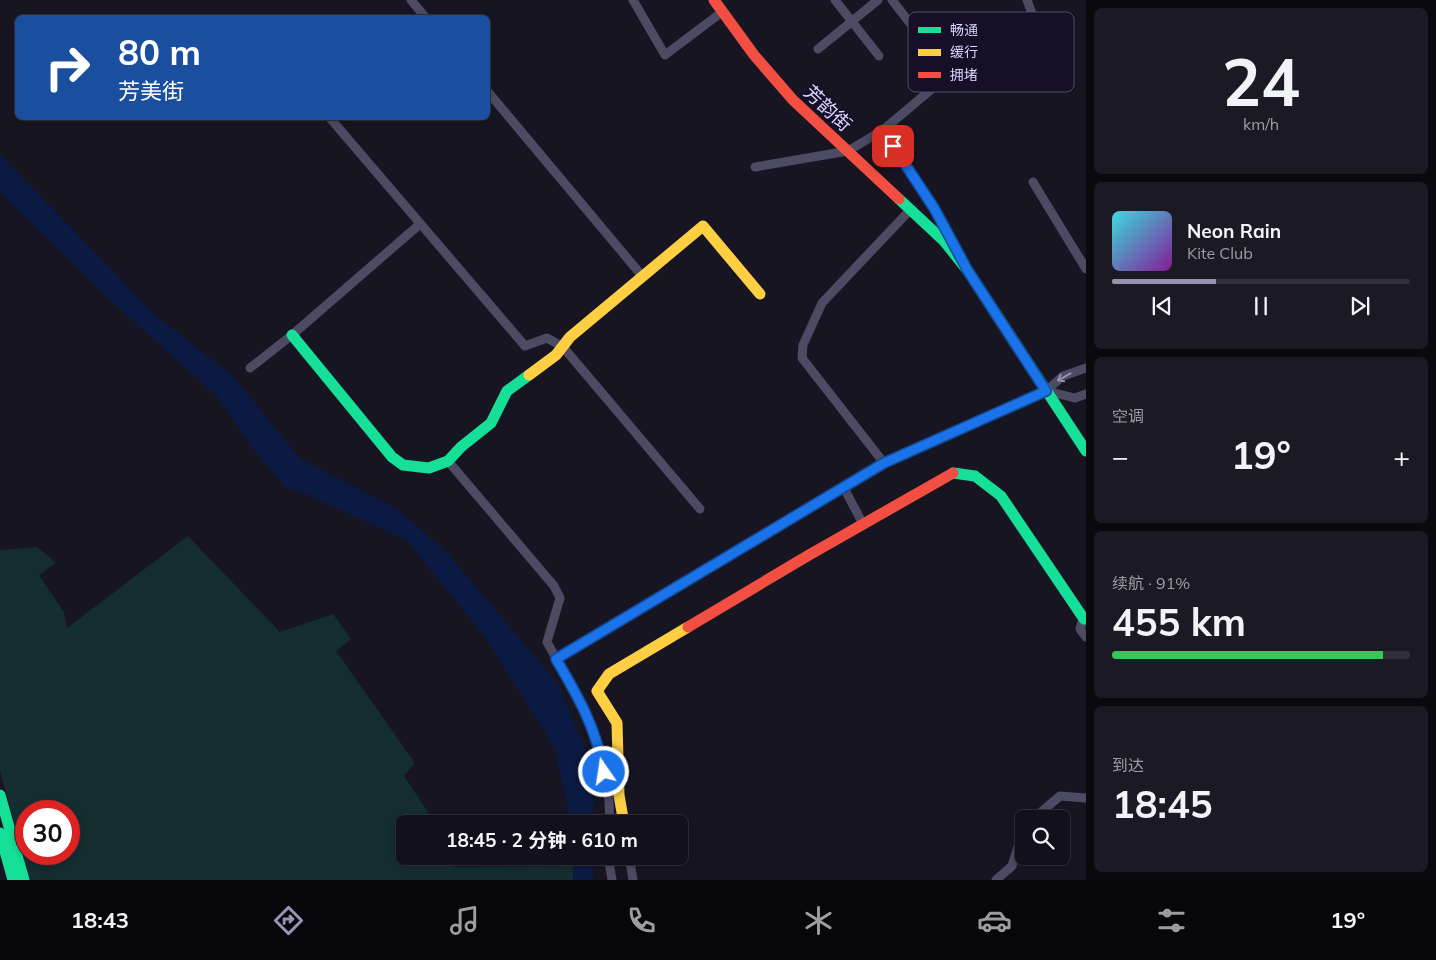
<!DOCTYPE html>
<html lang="zh">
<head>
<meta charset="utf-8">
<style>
	:root { --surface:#12101a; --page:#1b1923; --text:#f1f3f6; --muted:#9c9da2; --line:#313039; --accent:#9992b2 }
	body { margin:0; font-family:Mulish,"Noto Sans SC",sans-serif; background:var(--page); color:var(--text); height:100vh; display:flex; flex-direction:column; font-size:19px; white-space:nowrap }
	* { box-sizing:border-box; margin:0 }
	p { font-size:16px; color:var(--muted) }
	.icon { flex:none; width:28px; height:28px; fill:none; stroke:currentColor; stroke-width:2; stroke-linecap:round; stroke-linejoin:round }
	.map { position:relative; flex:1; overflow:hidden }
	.side { display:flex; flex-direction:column; gap:8px; padding:8px; background:#0a090e; width:350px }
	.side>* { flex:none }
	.banner { position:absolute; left:15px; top:15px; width:475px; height:105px; border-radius:8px; box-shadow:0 2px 8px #0003,0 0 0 1px var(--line); background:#1a4fa0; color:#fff; overflow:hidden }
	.fabs { position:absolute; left:1015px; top:810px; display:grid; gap:10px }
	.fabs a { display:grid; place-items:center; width:55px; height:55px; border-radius:8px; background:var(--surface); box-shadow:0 2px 8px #0003,0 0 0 1px var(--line); font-size:25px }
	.speed { position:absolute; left:15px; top:800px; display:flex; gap:10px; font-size:25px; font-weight:700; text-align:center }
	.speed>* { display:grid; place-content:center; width:65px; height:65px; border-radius:50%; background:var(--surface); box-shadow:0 2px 8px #0003,0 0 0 1px var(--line); line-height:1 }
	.speed .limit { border:8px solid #d22; background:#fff; color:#111 }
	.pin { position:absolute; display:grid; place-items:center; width:42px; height:42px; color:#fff; margin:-21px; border-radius:10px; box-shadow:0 2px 8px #0006 }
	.me { position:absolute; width:55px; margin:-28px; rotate:347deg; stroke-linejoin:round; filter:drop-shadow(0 0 4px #0008) }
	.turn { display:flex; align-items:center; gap:18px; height:105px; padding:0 20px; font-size:22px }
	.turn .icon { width:65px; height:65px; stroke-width:2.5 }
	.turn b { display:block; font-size:35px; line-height:42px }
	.big { font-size:38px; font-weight:700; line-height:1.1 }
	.side .tile { flex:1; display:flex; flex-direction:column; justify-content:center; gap:8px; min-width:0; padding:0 18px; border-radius:8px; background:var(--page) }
	.side .dial { align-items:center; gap:0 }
	.dial b { font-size:65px; line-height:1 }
	.song { display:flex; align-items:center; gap:15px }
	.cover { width:60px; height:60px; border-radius:8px; background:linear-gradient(135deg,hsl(180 70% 55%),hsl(290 70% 35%)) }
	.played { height:5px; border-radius:2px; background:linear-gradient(90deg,var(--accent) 35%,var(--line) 35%) }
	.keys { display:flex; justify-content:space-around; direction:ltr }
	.heat { display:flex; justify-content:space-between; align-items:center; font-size:28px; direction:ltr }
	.charge { height:8px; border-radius:4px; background:linear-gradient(90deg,#34c759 91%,var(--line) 0) }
	.trip { position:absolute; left:396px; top:815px; width:292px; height:50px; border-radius:8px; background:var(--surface); box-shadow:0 2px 8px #0003,0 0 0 1px var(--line); font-weight:700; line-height:50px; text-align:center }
	.menu { display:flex; height:80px; justify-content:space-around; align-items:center; background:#07060a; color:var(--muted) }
	.menu .icon { width:35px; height:35px }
	.menu .active { color:var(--accent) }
	.menu b { font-size:22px; color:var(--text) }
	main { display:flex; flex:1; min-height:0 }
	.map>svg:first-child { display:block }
	.green { fill:#132d30; fill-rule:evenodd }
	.water { fill:#0b1a43 }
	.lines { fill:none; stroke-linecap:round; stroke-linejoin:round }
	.street { stroke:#4d4a63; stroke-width:9 }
	.fast { stroke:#16e098; stroke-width:11 }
	.slow { stroke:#ffcf43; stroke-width:11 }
	.jam { stroke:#f24e42; stroke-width:11 }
	.oneway { stroke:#9690b1 }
	.route-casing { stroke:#114b97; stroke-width:12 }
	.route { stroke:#1a73e8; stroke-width:9 }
	.labels { text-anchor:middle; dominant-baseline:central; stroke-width:5; stroke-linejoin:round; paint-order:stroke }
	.street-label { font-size:19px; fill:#ded6ff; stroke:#150f28 }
	.key { fill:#150f28; stroke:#514b68; stroke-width:1 }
	.key-label { font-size:14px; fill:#ded6ff }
</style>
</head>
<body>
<main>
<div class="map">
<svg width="1086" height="880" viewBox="0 0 1086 880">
	<rect width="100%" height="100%" fill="#181522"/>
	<path class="green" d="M188,536L280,632L333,614L351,639L336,651L415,763L404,776L436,824H405V856H449L454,867L574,866L573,880H30L0,771V550L37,547L56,563L39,575L64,612L67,628ZM26,811H69V854H26Z"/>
	<path class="water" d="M0,155L157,317L233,376L299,458L397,509L449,555L558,684L594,769L593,824H571L555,748L484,635L407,541L309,495L286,488L254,450L217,396L103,294L0,192Z
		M574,856H593V880H573Z"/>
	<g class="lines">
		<path class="street" d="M411,0L426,18
			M633,0L665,55L722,12
			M835,0L879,56
			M892,0L920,36
			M818,49L878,0
			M488,92L643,277
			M330,118L525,346L547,338L563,347L700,509
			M883,130L934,208L956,249
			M755,167L848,151L883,130L990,40L1003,35L1030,41L1038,30L1027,0
			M1033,182L1086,269
			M250,368L292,335L420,224
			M1046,391L1075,398L1086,394
			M448,461L554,586L560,598L547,642C557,661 570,679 579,698C598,735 612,782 609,824
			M884,463L802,358L803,345L822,303L911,209
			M844,488L863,524
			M1086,618L1082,622L1080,629L1086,637
			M556,659L884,463L1046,391L1063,376L1086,368
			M1033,819L1060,796L1086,798
			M608,856L612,880
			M629,856L633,880
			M996,880L1012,866L1024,827"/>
		<path class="fast" d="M899,199L944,241L968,271L1086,451
			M292,335L392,457L403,465L429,468L448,461L461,447L491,423L507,391L529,375
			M953,473L975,476L1001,496L1084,619
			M0,795L24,880
			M0,833L13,880"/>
		<path class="slow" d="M529,375L556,355L570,337L703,226L760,294
			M624,824L619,795L617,723L597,691L609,674L688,627"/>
		<path class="jam" d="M714,0L754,55L793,100L899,199
			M688,627L809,555L953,473"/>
	</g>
	<defs><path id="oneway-shaft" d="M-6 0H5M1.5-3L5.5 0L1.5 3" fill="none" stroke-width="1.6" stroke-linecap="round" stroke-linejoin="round" transform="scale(1.25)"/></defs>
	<use class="oneway" href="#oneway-shaft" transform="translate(1064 377) rotate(151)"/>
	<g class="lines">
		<defs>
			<path id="route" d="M604,772C596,728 579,698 556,659L884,463L1046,391L968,271L934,208L893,146"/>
		</defs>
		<use href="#route" class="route-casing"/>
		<use href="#route" class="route"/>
	</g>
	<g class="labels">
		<g class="street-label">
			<text transform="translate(828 108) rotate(43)">芳韵街</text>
		</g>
	</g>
	<rect x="908" y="12" width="166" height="80" rx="8" class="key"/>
	<rect x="918" y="27" width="23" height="6" fill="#16e098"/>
	<rect x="918" y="49" width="23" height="7" fill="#ffcf43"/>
	<rect x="918" y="72" width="23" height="6" fill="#f24e42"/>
	<g class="key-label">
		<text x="950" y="35">畅通</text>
		<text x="950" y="57">缓行</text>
		<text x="950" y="80">拥堵</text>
	</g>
</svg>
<div class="fabs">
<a><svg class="icon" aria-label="search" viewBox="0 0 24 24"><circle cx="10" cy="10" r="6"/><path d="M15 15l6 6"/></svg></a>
</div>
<div class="speed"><div class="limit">30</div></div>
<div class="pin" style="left:893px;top:146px;background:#d93025"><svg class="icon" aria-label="arrive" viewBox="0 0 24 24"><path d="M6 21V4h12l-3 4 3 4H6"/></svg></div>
<svg class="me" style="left:604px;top:772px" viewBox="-20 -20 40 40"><circle r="17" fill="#1a73e8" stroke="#fff" stroke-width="3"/><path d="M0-11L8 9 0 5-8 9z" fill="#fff"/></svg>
<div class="trip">18:45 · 2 分钟 · 610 m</div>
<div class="banner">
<div class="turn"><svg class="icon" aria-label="right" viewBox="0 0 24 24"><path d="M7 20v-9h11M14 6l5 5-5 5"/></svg><div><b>80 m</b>芳美街</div></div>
</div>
</div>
<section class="side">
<div class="tile dial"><b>24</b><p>km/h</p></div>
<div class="tile">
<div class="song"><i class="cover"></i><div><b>Neon Rain</b><p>Kite Club</p></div></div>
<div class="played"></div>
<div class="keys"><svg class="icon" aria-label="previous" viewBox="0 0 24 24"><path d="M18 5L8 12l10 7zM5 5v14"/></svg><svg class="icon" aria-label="pause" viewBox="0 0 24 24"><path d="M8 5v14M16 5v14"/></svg><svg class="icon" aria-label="next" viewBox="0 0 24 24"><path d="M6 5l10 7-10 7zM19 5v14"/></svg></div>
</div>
<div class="tile"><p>空调</p>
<div class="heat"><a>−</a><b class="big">19°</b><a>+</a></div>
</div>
<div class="tile"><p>续航 · 91%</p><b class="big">455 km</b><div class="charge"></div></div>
<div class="tile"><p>到达</p><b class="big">18:45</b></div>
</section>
</main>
<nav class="menu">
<b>18:43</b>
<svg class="icon active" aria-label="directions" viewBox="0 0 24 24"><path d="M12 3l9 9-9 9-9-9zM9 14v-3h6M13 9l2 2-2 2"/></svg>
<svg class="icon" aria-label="music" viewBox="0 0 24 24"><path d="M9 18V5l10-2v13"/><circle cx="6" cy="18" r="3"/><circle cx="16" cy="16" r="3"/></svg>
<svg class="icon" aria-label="phone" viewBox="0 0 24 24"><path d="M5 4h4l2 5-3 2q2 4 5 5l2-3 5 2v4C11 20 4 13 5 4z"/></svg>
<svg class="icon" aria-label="climate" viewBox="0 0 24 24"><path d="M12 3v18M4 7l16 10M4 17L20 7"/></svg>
<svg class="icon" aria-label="car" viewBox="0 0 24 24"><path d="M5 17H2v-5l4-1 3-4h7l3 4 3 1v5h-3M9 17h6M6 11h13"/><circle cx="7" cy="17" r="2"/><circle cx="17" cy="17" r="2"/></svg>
<svg class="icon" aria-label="filters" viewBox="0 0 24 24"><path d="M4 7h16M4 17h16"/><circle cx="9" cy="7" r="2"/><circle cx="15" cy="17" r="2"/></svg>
<b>19°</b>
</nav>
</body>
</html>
